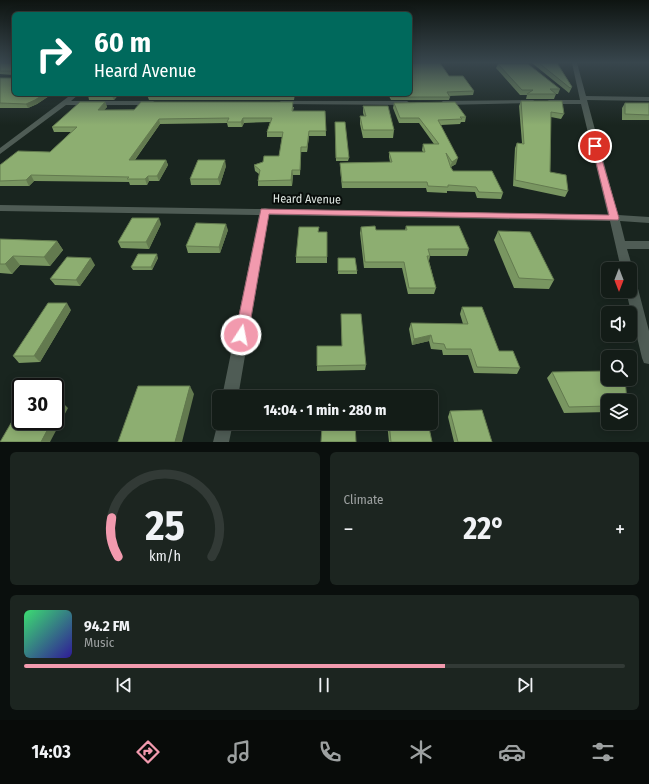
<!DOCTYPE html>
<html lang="en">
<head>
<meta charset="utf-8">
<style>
	:root { --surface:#131c17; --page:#1c2520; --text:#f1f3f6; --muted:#9da1a1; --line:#323a36; --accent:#f29aae }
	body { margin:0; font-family:"Fira Sans Condensed",sans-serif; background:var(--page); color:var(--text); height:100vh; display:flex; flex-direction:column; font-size:15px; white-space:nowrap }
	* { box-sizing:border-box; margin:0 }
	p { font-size:13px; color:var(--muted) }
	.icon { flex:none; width:22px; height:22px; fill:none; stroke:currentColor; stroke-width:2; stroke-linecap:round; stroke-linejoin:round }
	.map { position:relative; height:442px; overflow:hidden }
	.side { display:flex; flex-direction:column; gap:10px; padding:10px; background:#0a0f0d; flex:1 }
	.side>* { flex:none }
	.top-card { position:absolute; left:12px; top:12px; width:400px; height:84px; border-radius:6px; box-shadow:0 2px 10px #0003,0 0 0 1px var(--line); background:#00695c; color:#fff; overflow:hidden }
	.needle { width:26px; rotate:180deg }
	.fabs { position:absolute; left:601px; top:262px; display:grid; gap:8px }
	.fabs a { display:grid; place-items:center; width:36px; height:36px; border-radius:6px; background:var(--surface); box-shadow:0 2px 10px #0003,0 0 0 1px var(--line); font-size:20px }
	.speed { position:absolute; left:12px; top:378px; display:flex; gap:8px; font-size:20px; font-weight:700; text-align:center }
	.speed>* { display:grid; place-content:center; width:52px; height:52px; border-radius:50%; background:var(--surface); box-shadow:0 2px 10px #0003,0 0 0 1px var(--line); line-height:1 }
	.speed .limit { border:2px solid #111; border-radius:6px; background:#fff; color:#111 }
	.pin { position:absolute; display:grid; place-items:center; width:34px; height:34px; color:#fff; margin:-17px; border:2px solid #fff; border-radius:50%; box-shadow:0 1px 4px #0007 }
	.me { position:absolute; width:44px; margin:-22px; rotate:11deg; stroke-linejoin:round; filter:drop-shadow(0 0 3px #0008) }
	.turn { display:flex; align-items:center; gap:14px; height:84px; padding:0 16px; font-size:18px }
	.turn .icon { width:52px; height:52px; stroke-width:2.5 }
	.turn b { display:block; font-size:28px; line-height:34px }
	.big { font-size:30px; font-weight:700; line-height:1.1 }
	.side .tile { flex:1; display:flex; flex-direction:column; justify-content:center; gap:6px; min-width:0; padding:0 14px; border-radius:6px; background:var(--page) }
	.side .dial { align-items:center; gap:0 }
	.dial svg { height:104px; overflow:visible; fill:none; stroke:var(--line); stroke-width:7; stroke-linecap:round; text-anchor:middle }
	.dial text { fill:var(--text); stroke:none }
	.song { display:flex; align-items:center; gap:12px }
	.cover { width:48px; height:48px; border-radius:6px; background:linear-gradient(135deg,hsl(140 70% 55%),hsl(250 70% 35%)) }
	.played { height:4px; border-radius:2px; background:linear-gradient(90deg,var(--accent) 70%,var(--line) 70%) }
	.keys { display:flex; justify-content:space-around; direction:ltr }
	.heat { display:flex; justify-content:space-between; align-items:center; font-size:22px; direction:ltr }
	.side .tiles { flex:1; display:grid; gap:10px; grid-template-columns:1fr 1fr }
	.tile:last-child { grid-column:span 2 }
	.trip { position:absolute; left:212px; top:390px; width:226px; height:40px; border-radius:6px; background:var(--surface); box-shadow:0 2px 10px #0003,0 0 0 1px var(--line); font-weight:700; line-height:40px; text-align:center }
	.menu { display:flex; height:64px; justify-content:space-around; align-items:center; background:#080b09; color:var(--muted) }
	.menu .icon { width:28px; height:28px }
	.menu .selected { color:var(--accent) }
	.menu b { font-size:18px; color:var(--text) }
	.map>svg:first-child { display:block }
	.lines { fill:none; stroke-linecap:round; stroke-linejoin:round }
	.minor { fill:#4f5c55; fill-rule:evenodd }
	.wall { fill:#799661 }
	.shaded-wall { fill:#637a4f }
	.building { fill:#8dae71; stroke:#637a4f }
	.route { fill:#f29aae; stroke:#9d6471 }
	.labels { text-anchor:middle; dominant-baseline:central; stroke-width:4; stroke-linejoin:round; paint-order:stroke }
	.street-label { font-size:12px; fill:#dce4df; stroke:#080d0a }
</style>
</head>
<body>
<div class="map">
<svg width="649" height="442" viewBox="0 0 649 442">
	<rect width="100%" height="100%" fill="#19251f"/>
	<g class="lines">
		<path class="minor" d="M572,63H577L586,96L649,97V101L587,100L618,215L649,217V223L620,221L625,241H649V249H627L633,269L631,272L630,269H621L610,221L269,215L238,397H222L259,215L0,211V205L261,209L265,208L269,209L608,215L581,104H549L546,102L549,100H580Z
			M72,94H79L71,101H153L156,103L153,105H66L0,154V148Z
			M533,100L536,102L535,103L443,105L440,103L443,101Z
			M281,101H407L410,103L407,105L279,104L278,103Z
			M630,276L634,278L636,281L649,331V364L644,363L642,358L626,291H630Z
			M219,418V423H233L229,442H213Z"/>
	</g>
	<path class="wall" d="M0,63H14V94H52L37,104L28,108H0V78H12L13,76V75L0,74Z
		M532,63H557L572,87L569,93Z
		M498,64L560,89L558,94H556L554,99H526L527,95H520L496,68Z
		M449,76L474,91L473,95L449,96L450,97L449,100H391L388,94H410Z
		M119,94L114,100H89L88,95Z
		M148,94H295L294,100H149L147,95Z
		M347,94H359V95Z
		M521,101L564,114L561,119L551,117L550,172L568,191L565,197L513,186L515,148L517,143H522L519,106Z
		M105,102L107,107L104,110L294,107L293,111H325L326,136H309L307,152H301L300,175H293L292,186H258V181L259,174L255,171L254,165L279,156L282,137H267V132L270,122L244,123L242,127H228L227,123L160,124L135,160H166L168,165L159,181H149L147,185H130L129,182L34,181L29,186H0V165L50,152L71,132H54L52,127Z
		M394,103L466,117L465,122H461L460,124L441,125L456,164L451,167L453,171L503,193L501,199L477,198L475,192L447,191V193L427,192L426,188H342L340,168V163L390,162L389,157V152H423L422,150L423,144H434L419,123H399L393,108Z
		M625,103H649V120H622V108Z
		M363,106L394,130L393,138H363L360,124V116H364L363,113Z
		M335,122L349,158L348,161H336Z
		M226,166L220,185H191L190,179Z
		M161,224L149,249L121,248L118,242Z
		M406,226L469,249L467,256H430L429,261L436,288L434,294H408L402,268H364L360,233L361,227L376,230H405Z
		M228,230L220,253H188L186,246Z
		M498,231L554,280L549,289L514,288L494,240Z
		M327,232V263H296V257Z
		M0,239L57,241L63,250L50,266L20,265L12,274L0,273Z
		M158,258L152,270H133L131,267Z
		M338,258L357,271V274H338Z
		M95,265L80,286L55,285L50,279Z
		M462,307L499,351L520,368L517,374L474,373L468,355H443L442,350L431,349L429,341L412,345L409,329L411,323L463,324L460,314Z
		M71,310L40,362L19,363L13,356Z
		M341,314L366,365L365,370L317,371V346H342Z
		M552,372L608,401V412L564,413L547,378Z
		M450,411L492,442H454L448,417Z
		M355,423L322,431H304V425Z
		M387,423H428L432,442H389Z"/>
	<path class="shaded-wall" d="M44,94H52L37,104L28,108L26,104Z
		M114,94H119L114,100L112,96Z
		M105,102L107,107L100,114L98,110Z
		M243,118L244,123L242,127L241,122Z
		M159,119L160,124L131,165L129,160Z
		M309,131V136L307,152V147Z
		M458,158L456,164L450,167L452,162Z
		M166,160L168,165L159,181L157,176Z
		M225,160L226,166L220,185L218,179Z
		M292,170L293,175L292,186L291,180Z
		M31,175L34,181L29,186L26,180Z
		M148,176L149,181L147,185L145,179Z
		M159,218L161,224L149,249L146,242Z
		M226,224L228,230L220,253L219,247Z
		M57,241L63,250L50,266L44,257Z
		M157,254L158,258L152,270L151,267Z
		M13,256L20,265L12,274L5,264Z
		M91,258L95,265L80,286L76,280Z
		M67,303L71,310L40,362L34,356Z
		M431,335L429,341L412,345L414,339Z
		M190,386L194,394L182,442H175Z
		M62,402L68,408L50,442H41L52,421H55V415Z"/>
	<path class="building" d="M0,63H14V94H44L35,100L26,104L0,103V78H12L13,76V71H0Z
		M410,63H440L449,76H463L474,91L447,92L450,97H391L390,94H410Z
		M539,63H557L572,87L570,88Z
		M498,64H528L560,89H550L556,94H527L533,90H522Z
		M90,94H114L112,96L88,95Z
		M148,94H294V96L147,95Z
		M521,101H562L564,114L551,112L550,172L566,175L568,191L515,180L517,143L524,144Z
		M80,102H105L98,110H134L141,102H293L292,111H325L326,131H309L307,147H301L300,170H292L291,180L258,181L260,170L254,165L263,162L264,156H279L283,132H267L272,118H243L241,122H227L229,118L159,119L129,160H166L157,176H148L145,179H127L129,177L31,175L26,180L0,181V165L18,151L50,152L77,127H52Z
		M455,102L466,117H460L462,119L438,120L458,158L452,162L446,153L451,168L453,171H492L503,193L479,192L476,187L448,185V187L428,186L427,182H342L340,163L392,162L389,152H425L423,144H439L419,118H400L394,103Z
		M625,103H649V115L625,114Z
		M363,106H388L394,130H363L360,116H366Z
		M335,122H345L349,158H336Z
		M198,160H225L218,179H190Z
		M132,218H159L146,242H118Z
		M196,223L226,224L219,247L186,246Z
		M375,226L376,230H407L406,226H459L469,249H428L430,256H427L436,288H409L404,262H365L361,227Z
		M299,227H319L318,232H327V257H296Z
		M498,231L530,232L554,280L519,278Z
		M0,239L57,241L44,257L13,256L5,264H0Z
		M138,254H157L151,267H131Z
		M67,257L91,258L76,280L50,279Z
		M338,258H355L357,271H338Z
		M48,303H67L34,356H13Z
		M462,307H482L499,351H513L520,368L477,367L471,349H446L444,344L433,343L431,335L414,339L411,323L468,324Z
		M341,314H361L366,365L317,366V346H342Z
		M608,371V379H625L627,401H608V406L569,407L552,372Z
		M138,386H190L175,442H118Z
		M55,402H62L55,415Z
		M21,406V421H52L41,442H0Z
		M482,410L492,442H458L450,411Z
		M304,423H355L356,442H321L322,426L304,425Z
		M389,423H428L432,442H391Z"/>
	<linearGradient id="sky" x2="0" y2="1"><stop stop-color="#0e1411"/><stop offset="0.5" stop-color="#38464d"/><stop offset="1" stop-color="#38464d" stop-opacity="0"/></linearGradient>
	<rect width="649" height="125" fill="url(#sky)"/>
	<path class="route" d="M595,143L598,146L619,218L618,220L269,214L248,335L246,339L241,340L237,339L235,335L261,209L609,215L592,146Z"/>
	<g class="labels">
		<g class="street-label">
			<text transform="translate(307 199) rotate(1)">Heard Avenue</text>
		</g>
	</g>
</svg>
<div class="fabs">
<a><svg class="needle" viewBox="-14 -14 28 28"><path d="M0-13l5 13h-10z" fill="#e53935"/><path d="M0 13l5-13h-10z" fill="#9da1a1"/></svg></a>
<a><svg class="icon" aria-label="sound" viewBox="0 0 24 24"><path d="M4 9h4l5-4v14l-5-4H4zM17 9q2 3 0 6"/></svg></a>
<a><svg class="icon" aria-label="search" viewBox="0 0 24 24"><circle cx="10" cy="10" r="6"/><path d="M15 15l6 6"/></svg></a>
<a><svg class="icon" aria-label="layers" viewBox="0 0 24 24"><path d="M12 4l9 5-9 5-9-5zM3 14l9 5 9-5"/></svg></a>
</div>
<div class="speed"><div class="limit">30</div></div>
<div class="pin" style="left:595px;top:146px;background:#d93025"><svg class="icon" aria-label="arrive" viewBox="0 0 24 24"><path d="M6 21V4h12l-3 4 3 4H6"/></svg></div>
<svg class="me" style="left:241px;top:335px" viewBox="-20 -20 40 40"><circle r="17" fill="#f29aae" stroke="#fff" stroke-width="3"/><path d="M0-11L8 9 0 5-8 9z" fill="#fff"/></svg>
<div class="trip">14:04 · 1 min · 280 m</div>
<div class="top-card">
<div class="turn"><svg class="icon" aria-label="right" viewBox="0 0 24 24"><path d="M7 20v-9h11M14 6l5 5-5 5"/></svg><div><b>60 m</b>Heard Avenue</div></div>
</div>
</div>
<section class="side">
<div class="tiles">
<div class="tile dial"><svg viewBox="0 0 100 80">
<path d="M14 69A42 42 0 1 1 86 69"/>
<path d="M14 69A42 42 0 0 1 9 39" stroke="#f29aae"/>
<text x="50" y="56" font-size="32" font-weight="700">25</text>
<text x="50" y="72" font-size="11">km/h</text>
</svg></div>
<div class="tile"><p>Climate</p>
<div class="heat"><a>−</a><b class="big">22°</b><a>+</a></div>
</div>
<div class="tile">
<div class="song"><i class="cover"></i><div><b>94.2 FM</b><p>Music</p></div></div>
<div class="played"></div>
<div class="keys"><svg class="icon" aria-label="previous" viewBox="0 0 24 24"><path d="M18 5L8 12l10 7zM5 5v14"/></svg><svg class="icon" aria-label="pause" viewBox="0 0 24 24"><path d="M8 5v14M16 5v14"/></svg><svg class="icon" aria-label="next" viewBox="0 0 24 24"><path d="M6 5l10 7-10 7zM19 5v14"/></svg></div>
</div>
</div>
</section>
<nav class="menu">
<b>14:03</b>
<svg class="icon selected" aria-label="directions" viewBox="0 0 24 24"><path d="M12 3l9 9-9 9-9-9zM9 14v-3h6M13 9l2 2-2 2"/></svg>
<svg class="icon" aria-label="music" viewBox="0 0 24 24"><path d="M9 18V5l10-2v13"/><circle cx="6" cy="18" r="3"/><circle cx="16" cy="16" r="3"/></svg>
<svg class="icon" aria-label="phone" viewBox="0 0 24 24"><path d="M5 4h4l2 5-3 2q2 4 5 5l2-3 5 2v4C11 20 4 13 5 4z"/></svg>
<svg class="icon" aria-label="climate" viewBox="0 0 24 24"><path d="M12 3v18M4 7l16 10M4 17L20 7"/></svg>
<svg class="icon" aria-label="car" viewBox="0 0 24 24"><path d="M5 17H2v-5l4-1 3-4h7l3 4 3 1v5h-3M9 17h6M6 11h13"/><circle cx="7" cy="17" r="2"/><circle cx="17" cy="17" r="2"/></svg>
<svg class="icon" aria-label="filters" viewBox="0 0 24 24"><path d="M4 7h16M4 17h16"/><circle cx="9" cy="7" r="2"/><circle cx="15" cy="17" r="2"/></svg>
</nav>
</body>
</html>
